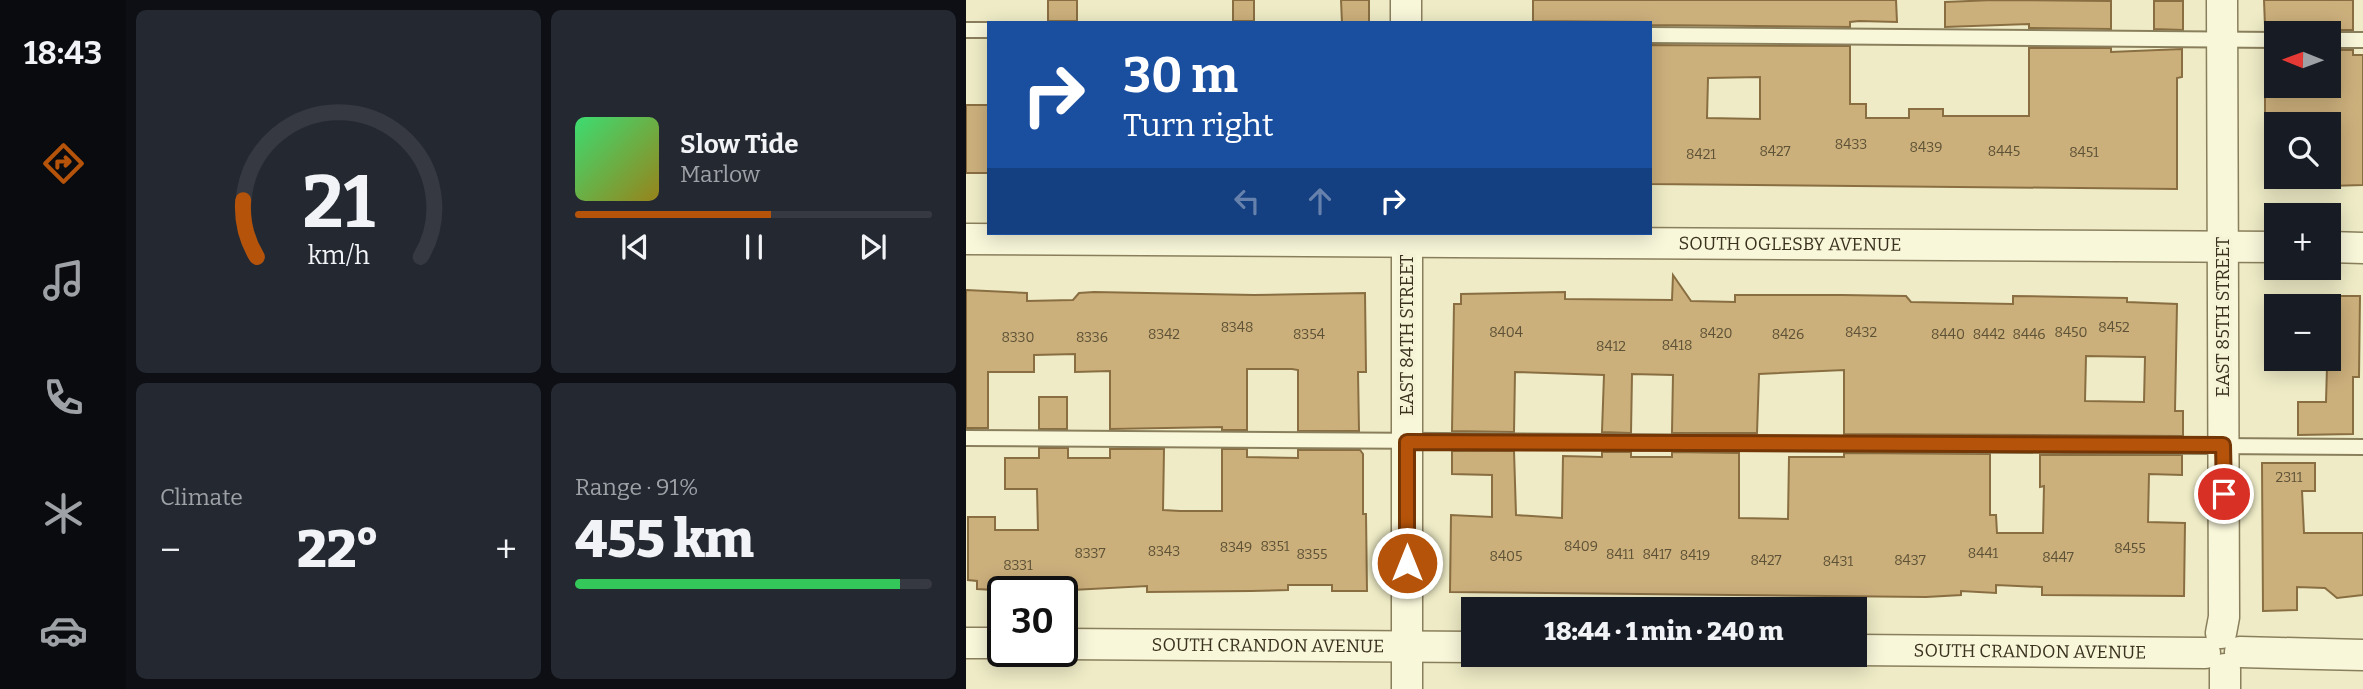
<!DOCTYPE html>
<html lang="en">
<head>
<meta charset="utf-8">
<style>
	:root { --surface:#171b24; --page:#242831; --text:#f1f3f6; --muted:#9ea1a6; --line:#363941; --accent:#b45309 }
	body { margin:0; font-family:Bitter,serif; background:var(--page); color:var(--text); height:100vh; display:flex; flex-direction:column; font-size:26px; white-space:nowrap }
	* { box-sizing:border-box; margin:0 }
	p { font-size:23px; color:var(--muted) }
	.icon { flex:none; width:38px; height:38px; fill:none; stroke:currentColor; stroke-width:2; stroke-linecap:round; stroke-linejoin:round }
	.map { position:relative; flex:1; overflow:hidden }
	.side { display:flex; flex-direction:column; gap:10px; padding:10px; background:#0d0f14; width:840px }
	.side>* { flex:none }
	.banner { position:absolute; left:21px; top:21px; width:665px; height:214px; border-radius:0px; box-shadow:0 4px 18px #0003; background:#1a4fa0; color:#fff; overflow:hidden }
	.needle { width:46px; rotate:271deg }
	.controls { position:absolute; left:1298px; top:21px; display:grid; gap:14px }
	.controls a { display:grid; place-items:center; width:77px; height:77px; border-radius:0px; background:var(--surface); box-shadow:0 4px 18px #0003; font-size:35px }
	.speed { position:absolute; left:21px; top:576px; display:flex; gap:14px; font-size:35px; font-weight:700; text-align:center }
	.speed>* { display:grid; place-content:center; width:91px; height:91px; border-radius:50%; background:var(--surface); box-shadow:0 4px 18px #0003; line-height:1 }
	.speed .limit { border:4px solid #111; border-radius:10px; background:#fff; color:#111 }
	.pin { position:absolute; display:grid; place-items:center; width:60px; height:60px; color:#fff; margin:-30px; border:4px solid #fff; border-radius:50%; box-shadow:0 2px 7px #0007 }
	.me { position:absolute; width:77px; margin:-38px; rotate:0deg; stroke-linejoin:round; filter:drop-shadow(0 0 5px #0008) }
	.turn { display:flex; align-items:center; gap:24px; height:147px; padding:0 21px; font-size:32px }
	.turn .icon { width:91px; height:91px; stroke-width:2.5 }
	.turn b { display:block; font-size:49px; line-height:60px }
	.lanes { display:flex; align-items:center; height:66px; padding:0 21px; background:#0003; justify-content:center; gap:35px; direction:ltr }
	.lanes .off { opacity:.35 }
	.big { font-size:52px; font-weight:800; line-height:1.1 }
	.side .card { flex:1; display:flex; flex-direction:column; justify-content:center; gap:10px; min-width:0; padding:0 24px; border-radius:10px; background:var(--page) }
	.side .dial { align-items:center; gap:0 }
	.dial svg { height:182px; overflow:visible; fill:none; stroke:var(--line); stroke-width:7; stroke-linecap:round; text-anchor:middle }
	.dial text { fill:var(--text); stroke:none }
	.song { display:flex; align-items:center; gap:21px }
	.cover { width:84px; height:84px; border-radius:10px; background:linear-gradient(135deg,hsl(140 70% 55%),hsl(50 70% 35%)) }
	.played { height:7px; border-radius:4px; background:linear-gradient(90deg,var(--accent) 55%,var(--line) 55%) }
	.keys { display:flex; justify-content:space-around; direction:ltr }
	.heat { display:flex; justify-content:space-between; align-items:center; font-size:38px; direction:ltr }
	.charge { height:10px; border-radius:5px; background:linear-gradient(90deg,#34c759 91%,var(--line) 0) }
	.side .tiles { flex:1; display:grid; gap:10px; grid-template-columns:repeat(2,1fr) }
	.trip { position:absolute; left:495px; top:597px; width:406px; height:70px; border-radius:0px; background:var(--surface); box-shadow:0 4px 18px #0003; font-weight:800; line-height:70px; text-align:center }
	main { display:flex; flex:1; min-height:0 }
	.menu { display:flex; flex-direction:column; width:126px; justify-content:space-around; align-items:center; background:#090b0e; color:var(--muted) }
	.menu .icon { width:49px; height:49px }
	.menu .selected { color:var(--accent) }
	.menu b { font-size:32px; color:var(--text) }
	.map>svg:first-child { display:block }
	.building { fill:#ccb07c; stroke:#896e42; stroke-width:2; fill-rule:evenodd }
	.lines { fill:none; stroke-linecap:round; stroke-linejoin:round }
	.lane-casing { stroke:#8a7f5c; stroke-width:18 }
	.street-casing { stroke:#8a7f5c; stroke-width:33 }
	.lane { stroke:#f9f7da; stroke-width:14 }
	.street { stroke:#f9f7da; stroke-width:30 }
	.route-casing { stroke:#753606; stroke-width:18 }
	.route { stroke:#b45309; stroke-width:12 }
	.labels { text-anchor:middle; dominant-baseline:central; stroke-width:7; stroke-linejoin:round; paint-order:stroke }
	.number-label { font-size:14px; fill:#5e5236 }
	.street-label { font-size:18px; fill:#3a321f; stroke:#f6f4d6 }
</style>
</head>
<body>
<main>
<nav class="menu">
<b>18:43</b>
<svg class="icon selected" aria-label="directions" viewBox="0 0 24 24"><path d="M12 3l9 9-9 9-9-9zM9 14v-3h6M13 9l2 2-2 2"/></svg>
<svg class="icon" aria-label="music" viewBox="0 0 24 24"><path d="M9 18V5l10-2v13"/><circle cx="6" cy="18" r="3"/><circle cx="16" cy="16" r="3"/></svg>
<svg class="icon" aria-label="phone" viewBox="0 0 24 24"><path d="M5 4h4l2 5-3 2q2 4 5 5l2-3 5 2v4C11 20 4 13 5 4z"/></svg>
<svg class="icon" aria-label="climate" viewBox="0 0 24 24"><path d="M12 3v18M4 7l16 10M4 17L20 7"/></svg>
<svg class="icon" aria-label="car" viewBox="0 0 24 24"><path d="M5 17H2v-5l4-1 3-4h7l3 4 3 1v5h-3M9 17h6M6 11h13"/><circle cx="7" cy="17" r="2"/><circle cx="17" cy="17" r="2"/></svg>
</nav>
<section class="side">
<div class="tiles">
<div class="card dial"><svg viewBox="0 0 100 80">
<path d="M14 69A42 42 0 1 1 86 69"/>
<path d="M14 69A42 42 0 0 1 8 44" stroke="#b45309"/>
<text x="50" y="56" font-size="32" font-weight="700">21</text>
<text x="50" y="72" font-size="11">km/h</text>
</svg></div>
<div class="card">
<div class="song"><i class="cover"></i><div><b>Slow Tide</b><p>Marlow</p></div></div>
<div class="played"></div>
<div class="keys"><svg class="icon" aria-label="previous" viewBox="0 0 24 24"><path d="M18 5L8 12l10 7zM5 5v14"/></svg><svg class="icon" aria-label="pause" viewBox="0 0 24 24"><path d="M8 5v14M16 5v14"/></svg><svg class="icon" aria-label="next" viewBox="0 0 24 24"><path d="M6 5l10 7-10 7zM19 5v14"/></svg></div>
</div>
<div class="card"><p>Climate</p>
<div class="heat"><a>−</a><b class="big">22°</b><a>+</a></div>
</div>
<div class="card"><p>Range · 91%</p><b class="big">455 km</b><div class="charge"></div></div>
</div>
</section>
<div class="map">
<svg width="1397" height="689" viewBox="0 0 1397 689">
	<rect width="100%" height="100%" fill="#eeebc6"/>
	<path class="building" d="M82,0H111V21H82Z
		M267,0H288V21H267Z
		M375,0H403V23H376Z
		M567,0H930L931,22L893,21L884,22V27L684,25V22L567,21Z
		M1027,0L1145,1V29L1063,28V24L979,27V2Z
		M1298,0H1387V30H1363V27L1299,26Z
		M1188,1H1217V30L1188,29Z
		M684,45L884,46V104H900V118H943V109H977V116H1063V48H1145V52L1216,49V77L1211,78V189L684,184ZM794,77V119L741,118L742,78Z
		M1363,50H1387V55H1397V185L1363,186V124H1299V86H1363Z
		M0,105H23V173H0Z
		M707,275L725,301L769,302V295H876L940,296L945,302L1047,304V296L1161,298V302L1211,304L1209,411H1217V436L878,434V370L793,374L791,433H706L707,375L666,374L665,433L636,432L638,375L549,372L548,432L486,431L488,304H495V294L599,292V299L706,300ZM1120,356L1179,357L1178,402L1119,401Z
		M0,290L61,293V301L107,300L113,293L128,292L288,295L399,293L400,372H392L393,431H332V370L326,369H281V430H256V427L144,429V371L109,372V354L68,355V372H22V428H0Z
		M1363,296H1394L1393,377H1387V434L1332,435V402H1360Z
		M73,397H101V429H73Z
		M73,448H102V458H144V449H198L197,510L214,511H256V449H281V457L332,458V450H394L397,454V514H400L401,591H366V585H322V590L285,591L181,592V586L68,592L11,589V581L2,580V517H29V530H72L71,489H39V458H73Z
		M486,451H548L550,515L596,518L597,456L636,457V452H665V457H706V452L773,453V518L822,519L823,457H878V453L1024,454V515H1030L1031,533H1077L1078,486L1074,487V455H1216V475L1183,474L1182,522L1219,523L1218,596L1076,595V587L1030,585V593L995,591V595L960,597L484,592L485,515L526,517V475L486,474Z
		M1296,463H1349V491H1336L1338,533H1397V595L1371,598L1359,588L1331,587V610L1297,611Z"/>
	<g class="lines">
		<defs>
			<path id="lane" d="M0,30H23
				M684,35L1311,40
				M1363,40H1397
				M0,438L1397,447"/>
			<g id="street">
				<path d="M440,23V0"/>
				<path d="M441,233V689"/>
				<path id="s1" d="M0,239L1311,247"/>
				<path d="M1363,247L1397,248"/>
				<path d="M1255,633L1258,617L1256,0"/>
				<path d="M0,643H37"/>
				<path id="s2" d="M96,644L508,647"/>
				<path id="s3" d="M889,650L1239,653"/>
				<path d="M1274,652L1397,655"/>
				<path d="M1259,669V689"/>
			</g>
		</defs>
		<use href="#lane" class="lane-casing"/>
		<use href="#street" class="street-casing"/>
		<use href="#lane" class="lane"/>
		<use href="#street" class="street"/>
	</g>
	<g class="lines">
		<defs>
			<path id="route" d="M441,563V442L1257,445L1258,494"/>
		</defs>
		<use href="#route" class="route-casing"/>
		<use href="#route" class="route"/>
	</g>
	<g class="labels">
		<g class="number-label">
			<text x="885" y="144">8433</text>
			<text x="960" y="147">8439</text>
			<text x="809" y="151">8427</text>
			<text x="1038" y="151">8445</text>
			<text x="1118" y="152">8451</text>
			<text x="735" y="154">8421</text>
			<text x="271" y="327">8348</text>
			<text x="1148" y="327">8452</text>
			<text x="540" y="332">8404</text>
			<text x="895" y="332">8432</text>
			<text x="1105" y="332">8450</text>
			<text x="750" y="333">8420</text>
			<text x="198" y="334">8342</text>
			<text x="343" y="334">8354</text>
			<text x="822" y="334">8426</text>
			<text x="982" y="334">8440</text>
			<text x="1023" y="334">8442</text>
			<text x="1063" y="334">8446</text>
			<text x="52" y="337">8330</text>
			<text x="126" y="337">8336</text>
			<text x="711" y="345">8418</text>
			<text x="645" y="346">8412</text>
			<text x="1323" y="477">2311</text>
			<text x="309" y="546">8351</text>
			<text x="615" y="546">8409</text>
			<text x="270" y="547">8349</text>
			<text x="1164" y="548">8455</text>
			<text x="198" y="551">8343</text>
			<text x="124" y="553">8337</text>
			<text x="1017" y="553">8441</text>
			<text x="346" y="554">8355</text>
			<text x="654" y="554">8411</text>
			<text x="691" y="554">8417</text>
			<text x="729" y="555">8419</text>
			<text x="540" y="556">8405</text>
			<text x="1092" y="557">8447</text>
			<text x="800" y="560">8427</text>
			<text x="944" y="560">8437</text>
			<text x="872" y="561">8431</text>
			<text x="52" y="565">8331</text>
		</g>
		<g class="street-label">
			<text stroke="none"><textPath href="#s1" startOffset="824">SOUTH OGLESBY AVENUE</textPath></text>
			<text transform="translate(1257 317) rotate(-90)">EAST 85TH STREET</text>
			<text transform="translate(441 335) rotate(-90)">EAST 84TH STREET</text>
			<text stroke="none"><textPath href="#s2" startOffset="206">SOUTH CRANDON AVENUE</textPath></text>
			<text stroke="none"><textPath href="#s3" startOffset="175">SOUTH CRANDON AVENUE</textPath></text>
		</g>
	</g>
</svg>
<div class="controls">
<a><svg class="needle" viewBox="-14 -14 28 28"><path d="M0-13l5 13h-10z" fill="#e53935"/><path d="M0 13l5-13h-10z" fill="#9ea1a6"/></svg></a>
<a><svg class="icon" aria-label="search" viewBox="0 0 24 24"><circle cx="10" cy="10" r="6"/><path d="M15 15l6 6"/></svg></a>
<a>+</a>
<a>−</a>
</div>
<div class="speed"><div class="limit">30</div></div>
<div class="pin" style="left:1258px;top:494px;background:#d93025"><svg class="icon" aria-label="arrive" viewBox="0 0 24 24"><path d="M6 21V4h12l-3 4 3 4H6"/></svg></div>
<svg class="me" style="left:441px;top:563px" viewBox="-20 -20 40 40"><circle r="17" fill="#b45309" stroke="#fff" stroke-width="3"/><path d="M0-11L8 9 0 5-8 9z" fill="#fff"/></svg>
<div class="trip">18:44 · 1 min · 240 m</div>
<div class="banner">
<div class="turn"><svg class="icon" aria-label="right" viewBox="0 0 24 24"><path d="M7 20v-9h11M14 6l5 5-5 5"/></svg><div><b>30 m</b>Turn right</div></div>
<div class="lanes"><svg class="icon off" aria-label="left" viewBox="0 0 24 24"><path d="M17 20v-9H6M10 6l-5 5 5 5"/></svg><svg class="icon off" aria-label="ahead" viewBox="0 0 24 24"><path d="M12 20V5M6 11l6-6 6 6"/></svg><svg class="icon" aria-label="right" viewBox="0 0 24 24"><path d="M7 20v-9h11M14 6l5 5-5 5"/></svg></div>
</div>
</div>
</main>
</body>
</html>
